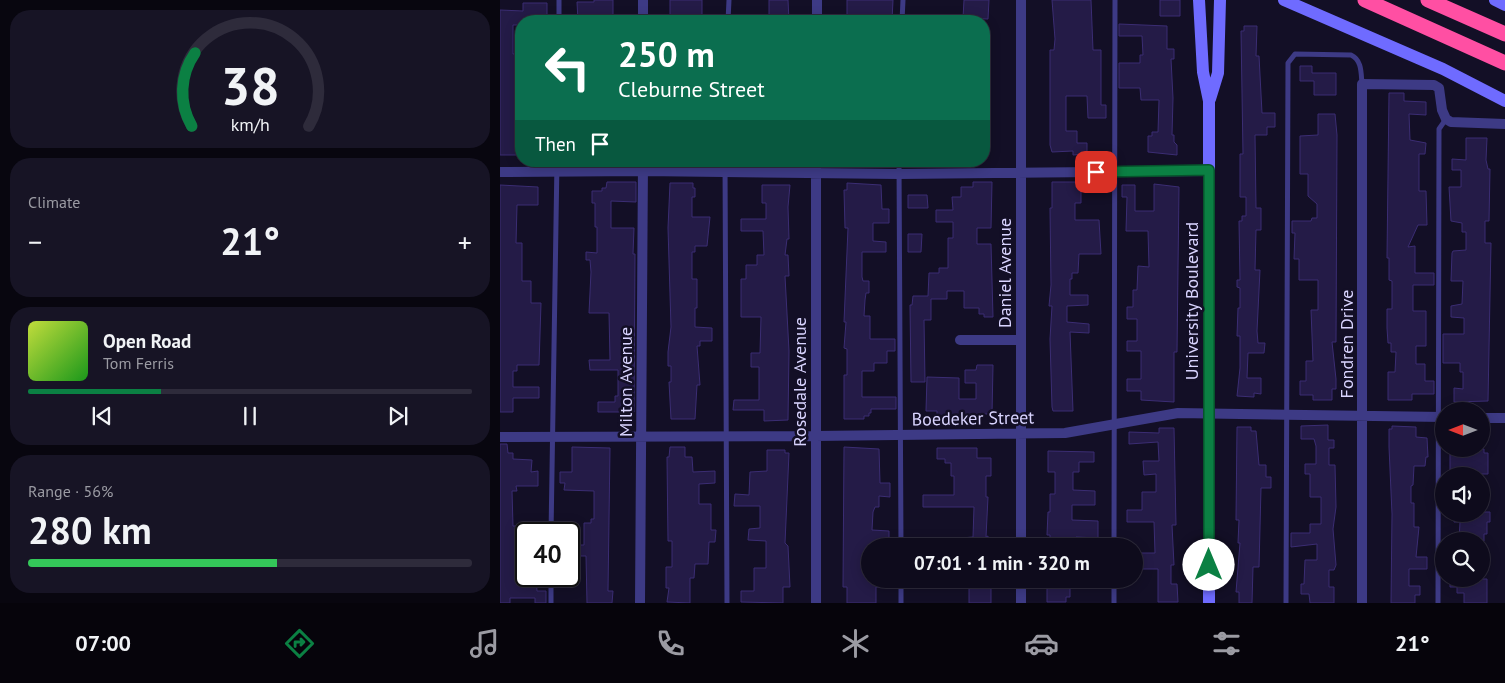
<!DOCTYPE html>
<html lang="en">
<head>
<meta charset="utf-8">
<style>
	:root { --surface:#0e0b1c; --page:#171425; --text:#f1f3f6; --muted:#9b9ba3; --line:#2e2b3b; --accent:#0b8043 }
	body { margin:0; font-family:"PT Sans",sans-serif; background:var(--page); color:var(--text); height:100vh; display:flex; flex-direction:column; font-size:19px; white-space:nowrap }
	* { box-sizing:border-box; margin:0 }
	p { font-size:16px; color:var(--muted) }
	.icon { flex:none; width:28px; height:28px; fill:none; stroke:currentColor; stroke-width:2; stroke-linecap:round; stroke-linejoin:round }
	.map { position:relative; flex:1; overflow:hidden }
	.panel { display:flex; flex-direction:column; gap:10px; padding:10px; background:#08060f; width:500px }
	.panel>* { flex:none }
	.top-card { position:absolute; left:15px; top:15px; width:475px; height:152px; border-radius:20px; box-shadow:0 2px 12px #0003,0 0 0 1px var(--line); background:#0b6e4f; color:#fff; overflow:hidden }
	.needle { width:32px; rotate:270deg }
	.tools { position:absolute; left:935px; top:402px; display:grid; gap:10px }
	.tools a { display:grid; place-items:center; width:55px; height:55px; border-radius:50%; background:var(--surface); box-shadow:0 2px 12px #0003,0 0 0 1px var(--line); font-size:25px }
	.speed { position:absolute; left:15px; top:522px; display:flex; gap:10px; font-size:25px; font-weight:700; text-align:center }
	.speed>* { display:grid; place-content:center; width:65px; height:65px; border-radius:50%; background:var(--surface); box-shadow:0 2px 12px #0003,0 0 0 1px var(--line); line-height:1 }
	.speed .limit { border:2px solid #111; border-radius:8px; background:#fff; color:#111 }
	.pin { position:absolute; display:grid; place-items:center; width:42px; height:42px; color:#fff; margin:-21px; border-radius:10px; box-shadow:0 2px 8px #0006 }
	.me { position:absolute; width:55px; margin:-28px; rotate:0deg; stroke-linejoin:round; filter:drop-shadow(0 0 4px #0008) }
	.turn { display:flex; align-items:center; gap:18px; height:105px; padding:0 20px; font-size:22px }
	.turn .icon { width:65px; height:65px; stroke-width:2.5 }
	.turn b { display:block; font-size:35px; line-height:42px }
	.then { display:flex; align-items:center; height:48px; padding:0 20px; background:#0003; gap:10px; font-size:19px }
	.big { font-size:38px; font-weight:700; line-height:1.1 }
	.panel .tile { flex:1; display:flex; flex-direction:column; justify-content:center; gap:8px; min-width:0; padding:0 18px; border-radius:20px; background:var(--page) }
	.panel .dial { align-items:center; gap:0 }
	.dial svg { height:130px; overflow:visible; fill:none; stroke:var(--line); stroke-width:7; stroke-linecap:round; text-anchor:middle }
	.dial text { fill:var(--text); stroke:none }
	.song { display:flex; align-items:center; gap:15px }
	.cover { width:60px; height:60px; border-radius:8px; background:linear-gradient(135deg,hsl(70 70% 55%),hsl(120 70% 35%)) }
	.played { height:5px; border-radius:2px; background:linear-gradient(90deg,var(--accent) 30%,var(--line) 30%) }
	.keys { display:flex; justify-content:space-around; direction:ltr }
	.heat { display:flex; justify-content:space-between; align-items:center; font-size:28px; direction:ltr }
	.charge { height:8px; border-radius:4px; background:linear-gradient(90deg,#34c759 56%,var(--line) 0) }
	.trip { position:absolute; left:361px; top:538px; width:282px; height:50px; border-radius:25px; background:var(--surface); box-shadow:0 2px 12px #0003,0 0 0 1px var(--line); font-weight:700; line-height:50px; text-align:center }
	.tabs { display:flex; height:80px; justify-content:space-around; align-items:center; background:#06040b; color:var(--muted) }
	.tabs .icon { width:35px; height:35px }
	.tabs .active { color:var(--accent) }
	.tabs b { font-size:22px; color:var(--text) }
	main { display:flex; flex:1; min-height:0 }
	.map>svg:first-child { display:block }
	.building { fill:#241b47; stroke:#3b2d73 }
	.lines { fill:none; stroke-linecap:round; stroke-linejoin:round }
	.lane { stroke:#3d3a85; stroke-width:5 }
	.street { stroke:#3d3a85; stroke-width:10 }
	.secondary { stroke:#6f6bff; stroke-width:12 }
	.highway { stroke:#ff4fa3; stroke-width:15 }
	.route-casing { stroke:#07532c; stroke-width:12 }
	.route { stroke:#0b8043; stroke-width:9 }
	.labels { text-anchor:middle; dominant-baseline:central; stroke-width:5; stroke-linejoin:round; paint-order:stroke }
	.street-label { font-size:18px; fill:#d9d4ff; stroke:#130f26 }
</style>
</head>
<body>
<main>
<section class="panel">
<div class="tile dial"><svg viewBox="0 0 100 80">
<path d="M14 69A42 42 0 1 1 86 69"/>
<path d="M14 69A42 42 0 0 1 16 24" stroke="#0b8043"/>
<text x="50" y="56" font-size="32" font-weight="700">38</text>
<text x="50" y="72" font-size="11">km/h</text>
</svg></div>
<div class="tile"><p>Climate</p>
<div class="heat"><a>−</a><b class="big">21°</b><a>+</a></div>
</div>
<div class="tile">
<div class="song"><i class="cover"></i><div><b>Open Road</b><p>Tom Ferris</p></div></div>
<div class="played"></div>
<div class="keys"><svg class="icon" aria-label="previous" viewBox="0 0 24 24"><path d="M18 5L8 12l10 7zM5 5v14"/></svg><svg class="icon" aria-label="pause" viewBox="0 0 24 24"><path d="M8 5v14M16 5v14"/></svg><svg class="icon" aria-label="next" viewBox="0 0 24 24"><path d="M6 5l10 7-10 7zM19 5v14"/></svg></div>
</div>
<div class="tile"><p>Range · 56%</p><b class="big">280 km</b><div class="charge"></div></div>
</section>
<div class="map">
<svg width="1005" height="603" viewBox="0 0 1005 603">
	<rect width="100%" height="100%" fill="#130f26"/>
	<path class="building" d="M94,0H113V21H78L77,2H94Z
		M170,0H202V21H170Z
		M269,0H288L289,21H269Z
		M347,0H393L392,21H347Z
		M464,0H489L488,19L463,18Z
		M552,0H591L593,50H601V105H606V118H588L587,96H566V131H577V143H587V154L573,155V151L552,152L550,145V50H554L555,39Z
		M660,0H680V16H660Z
		M23,3H47V21H21V25H13V54L21,53V75H16V111H19L21,155H0V10L23,11Z
		M619,24L667,26V49H674V59H671L673,98L672,135H674V142L677,145V155L648,152V136H652V132H658L659,100H641L640,88H619V63H640V55H643L642,36H619Z
		M744,26H757L756,56H759L762,113H775V127H767V135H755L756,208H761V230H756L755,270H760L757,331L758,343H765L764,353H748L747,378H761V394L754,393V397L737,396L740,368V336H737L738,308H740V288L737,287V280H740L739,221H742V216H746V197H740V154H743L741,31H744Z
		M800,66H812V73H836V95H814V81H800Z
		M889,93H904V101L926,102V115L909,114L910,140L926,143L925,154H919V191H926L927,225H918L908,247L915,246V273H934V285H913V311H926V346H916V364H925V381H934V394H912V400H888V372H895L896,352H891V343H888L887,328V309H892V281L889,280V258H887Z
		M818,114H835L837,135L836,342H832L836,379V389H832V400H813V395H800V381H806V361H813L811,310H818V280H799V259H794L795,233H792V221H811L812,218H817V204L808,196V174H800V136L818,135Z
		M966,138H987L986,160L988,169H990L989,221H985V243H991L988,401L954,402V388L963,389V372H960V363H943V334H964V318L951,317V306L962,304L963,281H951L952,253L953,251L966,250V232H962V223L951,221L949,187H961V170H952V159L966,160Z
		M107,182H136V202L111,201V228H134L133,254H135L134,412H98V402H115V396H118V370H90L89,360H110L109,313H89L91,272L90,260H86V252L97,253V227H95V203H92V191H102V188H106Z
		M473,182H492L491,228H477V244H491L493,317H484V314H479V308H464V291H447V299H431V320H424L425,382H411L410,305H412L413,296H428L429,273H439V268H448V238H453V222H436V210H453L452,197H461V187H473Z
		M552,182H581V203H575V220H599L601,254H579L578,273H572V279H570V295H588V305L567,306V322L589,324V333L570,332L573,411H553L552,407L550,339L552,306H549L551,285L550,208H552Z
		M170,183H193V188H195V197H192V217H210L207,246H195V252H192V279H197V308H195V327L212,328V341H200V346H197L200,385H197L195,419H171L169,382H171V366H168V352L171,327L168,228Z
		M347,183L381,185L382,209H389V223H373V241L386,242V252H362V277L363,281H369V293H366L365,300L364,316H370V339H395V351H387V363H374V371H362V397H396V409H371V413H369V416H364V419H344V375H347V349L344,348L346,322H344L348,228H345L344,190H347Z
		M654,184L679,187L677,352H674V402L641,400V391H627V379H641V351H627V341H637V319H627V307H633V290H637L638,266L649,267L648,231H626L627,197H622V185H635V211H654Z
		M0,185L38,187V205H17L16,243H22V281H31V303H41L39,365H17V371H13V387H39V398H13V412H0Z
		M262,185H290L288,207L289,239H287L285,255H288L289,276H285L289,351L288,420L264,421V410H233L234,400H259V367H251V353H260L261,317H241V279H246V265H257V255H264L263,231H241V219H266V203H262Z
		M408,195H427L428,208H408Z
		M408,234H422L421,252H408Z
		M477,365H493L492,414H459V418H437V411H426L427,377L459,378V399H476V383H465V370H476Z
		M828,425V440H834V448H829V465H835L836,507L833,529L836,565L834,570H829V587H834V603H810L809,594H801V584H804L805,560H817V544L791,547V533H810V524H821V497H810V474H805V464H816V446L814,439H801V426Z
		M892,426L916,427V437L927,438L928,457H926L925,466H914L913,485L911,486V503H914V527H919L916,557H927V569H909V586H920V595H915V603H891L892,514L889,447V429H892Z
		M737,427H751V431H756L759,465H766V477H771V488H761L759,567H753L752,603H739V592H736L740,543H738L739,520H736Z
		M659,428H674L676,525H672L674,565H671V584H677L678,602H658V569H636V553H655L654,522H627V510H642V492H656V474L644,475L643,461H659L658,442L629,444V432L659,433Z
		M0,444H7L8,453H13V459L32,460L31,472L38,471V486H16L17,491H12L13,526H18L16,567H26V576H36L37,591H46V603H35V598H10V603H0Z
		M72,447L110,448L108,591H113L112,603H87L86,556H69V545H84V523H91V519H94V491L64,490L65,483H60V472H72Z
		M170,447H185V457H192L193,472L215,471V483L199,484V504H211V530H216L215,542H209L208,564H195L194,578H190V603L167,602L169,588H166V567H172V541H168L167,457H169Z
		M344,447L379,449L380,483H390V497L379,496V507H375L373,512L372,530L389,531V542H381V546H370V579H388V587H376V603H347V587H343Z
		M437,448H477V458H491V476H486V497H488L486,537L488,536V546H461V538L473,537L474,507H423V495H454V476H451V463H445V459H437Z
		M950,449H984V453H988V474H950Z
		M267,450H285V453H289L285,543L288,546L290,587H283V603L241,602V591H254V568H266V541L248,540L249,529L260,528V506H234L235,494L249,495L250,472L267,471Z
		M548,451L594,452V462H579V472H573V490L595,491V505H572V520L598,521V538L576,537V546H550V535H547L548,512H550V494H555V472H548Z
		M981,512H990V522H987V534H984V541H959L960,522H954V514H981Z
		M481,579H491V603H469V587H481Z
		M950,579H987V603H964V593H957V587H950Z
		M547,583H567L568,588L570,587V597H566V602H547Z"/>
	<g class="lines">
		<path class="lane" d="M59,21V0
			M228,21L229,0
			M402,21L403,0
			M225,161L227,603
			M399,161L401,546
			M51,534L57,161
			M614,546L615,0
			M401,579V603
			M614,579V603
			M51,603V576
			M786,603L788,63L795,54L851,55C862,60 861,73 862,84
			M938,603L939,129L946,119"/>
		<path class="street" d="M143,21V0
			M317,21V0
			M316,161V603
			M0,172L143,171L399,174L709,171
			M460,340H520
			M981,418H1005
			M0,437L315,436L565,433L678,413L944,417
			M521,546V0
			M521,579V603
			M140,603L143,161
			M862,603V84L934,85L939,88L942,110L946,119L951,122L1005,124"/>
		<path class="secondary" d="M699,0L703,72L709,101V603
			M784,0L943,69L1005,101
			M995,0L1005,5
			M710,99L718,73L720,0"/>
		<path class="highway" d="M865,0L1005,63
			M928,0L1005,34"/>
	</g>
	<g class="lines">
		<defs>
			<path id="route" d="M596,172L709,170V565"/>
		</defs>
		<use href="#route" class="route-casing"/>
		<use href="#route" class="route"/>
	</g>
	<g class="labels">
		<g class="street-label">
			<text transform="translate(504 273) rotate(-90)">Daniel Avenue</text>
			<text transform="translate(691 301) rotate(-90)">University Boulevard</text>
			<text transform="translate(846 344) rotate(-90)">Fondren Drive</text>
			<text transform="translate(125 382) rotate(-90)">Milton Avenue</text>
			<text transform="translate(299 382) rotate(-90)">Rosedale Avenue</text>
			<text transform="translate(473 418) rotate(-1)">Boedeker Street</text>
		</g>
	</g>
</svg>
<div class="tools">
<a><svg class="needle" viewBox="-14 -14 28 28"><path d="M0-13l5 13h-10z" fill="#e53935"/><path d="M0 13l5-13h-10z" fill="#9b9ba3"/></svg></a>
<a><svg class="icon" aria-label="sound" viewBox="0 0 24 24"><path d="M4 9h4l5-4v14l-5-4H4zM17 9q2 3 0 6"/></svg></a>
<a><svg class="icon" aria-label="search" viewBox="0 0 24 24"><circle cx="10" cy="10" r="6"/><path d="M15 15l6 6"/></svg></a>
</div>
<div class="speed"><div class="limit">40</div></div>
<div class="pin" style="left:596px;top:172px;background:#d93025"><svg class="icon" aria-label="arrive" viewBox="0 0 24 24"><path d="M6 21V4h12l-3 4 3 4H6"/></svg></div>
<svg class="me" style="left:709px;top:565px" viewBox="-20 -20 40 40"><circle r="19" fill="#fff"/><path d="M0-13L10 11 0 6-10 11z" fill="#0b8043"/></svg>
<div class="trip">07:01 · 1 min · 320 m</div>
<div class="top-card">
<div class="turn"><svg class="icon" aria-label="left" viewBox="0 0 24 24"><path d="M17 20v-9H6M10 6l-5 5 5 5"/></svg><div><b>250 m</b>Cleburne Street</div></div>
<div class="then">Then<svg class="icon" aria-label="arrive" viewBox="0 0 24 24"><path d="M6 21V4h12l-3 4 3 4H6"/></svg></div>
</div>
</div>
</main>
<nav class="tabs">
<b>07:00</b>
<svg class="icon active" aria-label="directions" viewBox="0 0 24 24"><path d="M12 3l9 9-9 9-9-9zM9 14v-3h6M13 9l2 2-2 2"/></svg>
<svg class="icon" aria-label="music" viewBox="0 0 24 24"><path d="M9 18V5l10-2v13"/><circle cx="6" cy="18" r="3"/><circle cx="16" cy="16" r="3"/></svg>
<svg class="icon" aria-label="phone" viewBox="0 0 24 24"><path d="M5 4h4l2 5-3 2q2 4 5 5l2-3 5 2v4C11 20 4 13 5 4z"/></svg>
<svg class="icon" aria-label="climate" viewBox="0 0 24 24"><path d="M12 3v18M4 7l16 10M4 17L20 7"/></svg>
<svg class="icon" aria-label="car" viewBox="0 0 24 24"><path d="M5 17H2v-5l4-1 3-4h7l3 4 3 1v5h-3M9 17h6M6 11h13"/><circle cx="7" cy="17" r="2"/><circle cx="17" cy="17" r="2"/></svg>
<svg class="icon" aria-label="filters" viewBox="0 0 24 24"><path d="M4 7h16M4 17h16"/><circle cx="9" cy="7" r="2"/><circle cx="15" cy="17" r="2"/></svg>
<b>21°</b>
</nav>
</body>
</html>
